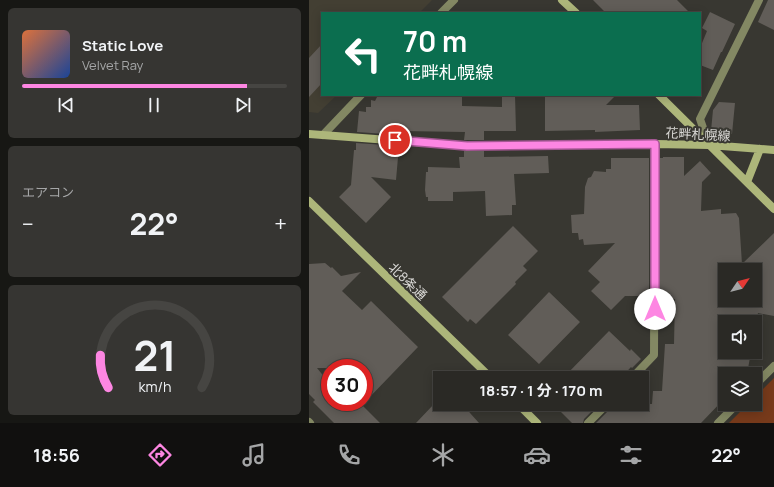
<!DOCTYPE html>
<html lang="ja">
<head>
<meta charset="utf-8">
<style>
	:root { --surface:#2a2925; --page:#363532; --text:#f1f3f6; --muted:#a5a6a7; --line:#464542; --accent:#fd86e2 }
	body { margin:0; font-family:Manrope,"Noto Sans JP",sans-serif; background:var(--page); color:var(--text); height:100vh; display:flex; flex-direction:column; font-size:15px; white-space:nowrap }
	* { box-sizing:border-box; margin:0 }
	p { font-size:13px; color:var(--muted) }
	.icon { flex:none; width:22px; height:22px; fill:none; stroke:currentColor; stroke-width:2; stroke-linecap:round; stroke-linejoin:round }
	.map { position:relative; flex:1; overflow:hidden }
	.sheet { display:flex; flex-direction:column; gap:8px; padding:8px; background:#171714; width:309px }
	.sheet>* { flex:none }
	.guide { position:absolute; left:12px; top:12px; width:380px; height:84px; border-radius:0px; box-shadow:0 2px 10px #0003,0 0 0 1px var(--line); background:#0b6e4f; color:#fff; overflow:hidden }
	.needle { width:26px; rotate:55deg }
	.buttons { position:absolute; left:409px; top:263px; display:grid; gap:8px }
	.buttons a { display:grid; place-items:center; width:44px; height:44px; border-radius:0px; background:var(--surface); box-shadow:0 2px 10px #0003,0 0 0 1px var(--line); font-size:20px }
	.speed { position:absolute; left:12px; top:359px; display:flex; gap:8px; font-size:20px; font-weight:700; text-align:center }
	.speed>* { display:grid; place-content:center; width:52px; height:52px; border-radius:50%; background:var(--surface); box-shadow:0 2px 10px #0003,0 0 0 1px var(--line); line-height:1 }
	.speed .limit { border:6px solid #d22; background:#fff; color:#111 }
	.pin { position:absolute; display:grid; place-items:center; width:34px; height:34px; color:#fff; margin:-17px; border:2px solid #fff; border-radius:50%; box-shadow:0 1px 4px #0007 }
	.me { position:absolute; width:44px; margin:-22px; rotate:0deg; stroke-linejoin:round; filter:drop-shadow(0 0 3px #0008) }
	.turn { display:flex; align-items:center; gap:14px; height:84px; padding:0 16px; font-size:18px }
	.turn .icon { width:52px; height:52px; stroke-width:2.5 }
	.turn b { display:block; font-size:28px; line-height:34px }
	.big { font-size:30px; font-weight:700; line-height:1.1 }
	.sheet .tile { flex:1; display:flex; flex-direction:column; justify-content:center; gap:6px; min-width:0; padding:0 14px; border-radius:6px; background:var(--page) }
	.sheet .dial { align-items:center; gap:0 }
	.dial svg { height:104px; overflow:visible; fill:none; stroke:var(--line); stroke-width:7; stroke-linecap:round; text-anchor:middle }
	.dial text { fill:var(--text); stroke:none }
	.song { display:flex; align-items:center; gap:12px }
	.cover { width:48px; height:48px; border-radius:6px; background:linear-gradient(135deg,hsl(20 70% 55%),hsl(220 70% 35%)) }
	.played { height:4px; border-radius:2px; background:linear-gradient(90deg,var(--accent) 85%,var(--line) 85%) }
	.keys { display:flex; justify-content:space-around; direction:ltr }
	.heat { display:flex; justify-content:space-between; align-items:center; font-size:22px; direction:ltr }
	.trip { position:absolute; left:124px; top:371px; width:216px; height:40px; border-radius:0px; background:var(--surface); box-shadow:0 2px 10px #0003,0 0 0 1px var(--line); font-weight:700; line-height:40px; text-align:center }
	.menu { display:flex; height:64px; justify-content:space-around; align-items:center; background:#11100f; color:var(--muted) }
	.menu .icon { width:28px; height:28px }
	.menu .current { color:var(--accent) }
	.menu b { font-size:18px; color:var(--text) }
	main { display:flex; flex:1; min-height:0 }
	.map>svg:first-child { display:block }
	.built { fill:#433f33 }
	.green { fill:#773a1b }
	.building { fill:#615d58; fill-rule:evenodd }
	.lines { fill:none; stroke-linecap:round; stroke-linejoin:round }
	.lane { stroke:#838863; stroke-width:8 }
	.street { stroke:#838863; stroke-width:8 }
	.secondary { stroke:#adb67a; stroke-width:8 }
	.route-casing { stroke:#a45793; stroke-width:10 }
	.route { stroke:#fd86e2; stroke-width:7 }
	.labels { text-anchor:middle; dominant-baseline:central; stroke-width:4; stroke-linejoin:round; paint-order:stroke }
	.street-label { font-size:13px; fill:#dad9d6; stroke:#383731 }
</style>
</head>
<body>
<main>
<section class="sheet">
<div class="tile">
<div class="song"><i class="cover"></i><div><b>Static Love</b><p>Velvet Ray</p></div></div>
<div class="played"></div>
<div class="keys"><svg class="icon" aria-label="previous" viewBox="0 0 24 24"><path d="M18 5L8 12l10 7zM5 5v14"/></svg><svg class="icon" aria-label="pause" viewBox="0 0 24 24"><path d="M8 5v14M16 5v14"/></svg><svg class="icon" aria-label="next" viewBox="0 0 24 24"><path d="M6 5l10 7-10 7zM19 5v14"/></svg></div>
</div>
<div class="tile"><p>エアコン</p>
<div class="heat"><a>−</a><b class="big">22°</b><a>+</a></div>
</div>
<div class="tile dial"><svg viewBox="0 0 100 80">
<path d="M14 69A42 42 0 1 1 86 69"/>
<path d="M14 69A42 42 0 0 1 8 44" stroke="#fd86e2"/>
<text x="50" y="56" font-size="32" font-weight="700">21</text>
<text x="50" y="72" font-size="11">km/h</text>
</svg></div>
</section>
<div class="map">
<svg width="465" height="423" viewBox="0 0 465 423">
	<rect width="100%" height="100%" fill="#383731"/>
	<path class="built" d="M0,0H123L110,13H13V95H28L9,113L0,112Z"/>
	<path class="green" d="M465,378V423H420L439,404H446V397Z"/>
	<path class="building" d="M284,0H368L381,13H297Z
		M459,0H465V30L449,22Z
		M401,12L426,24L413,52H412L404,70L391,65V48L398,31L393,28Z
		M13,44V83L0,97V58Z
		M69,95H153V106L193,107V95H206L207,131H175V140H155L156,132L92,131L91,135L48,132L50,111L57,112V107H62V100L66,101Z
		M236,95H307L297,105H330L331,130L286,132V130L236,131Z
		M410,102L426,103L423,134L402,131L404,110Z
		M47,143L90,146L87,180L62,177L82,197L57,223L30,197L42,185L45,150H47Z
		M155,151H175V157L239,156L240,173L205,174L207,205H203V215L177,216L176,191L144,192V201H119V197H117L116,190L117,172H119V167L151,168L150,157H155Z
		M354,157H375V176L391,161L402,173L393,182L392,211L412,209V214L427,213L430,218L433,264L465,233V316L449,313L447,322H416V352H442L438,374H416V398L392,423H287L302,408L303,404H343L344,391H353L356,344H365L366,299L353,300V296H351V158H354ZM416,270H446V300H416Z
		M302,158H340V296H316L302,310L282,291L291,282L279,271L306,243L275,245L274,239L270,240L269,233H263L262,215L275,214L276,187L279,178L282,177L285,171L297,172V169H302Z
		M204,226L229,251L214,266L218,270L206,282L207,284L167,324L161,319L159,322L133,297Z
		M16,263L22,268L23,267L32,276L52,272L33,291L53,310L62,301L109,347L55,403V368H8L21,384V402H50L71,423H25L4,402L6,400L0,394V264Z
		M240,292L271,322L230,364L199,335Z
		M300,331L321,351L322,349L332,359L323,368L322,367L312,378H254Z
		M125,404H153L170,423H107Z
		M244,404H290L275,419L274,423H263Z"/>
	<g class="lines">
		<path class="lane" d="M0,422L1,423"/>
		<path class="street" d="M132,13L145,0
			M14,135L52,95
			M400,145L391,119L450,0
			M323,378L345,355L346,144
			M446,385L465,366
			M279,423L298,404
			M409,423L428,404"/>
		<path class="secondary" d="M253,0L267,13
			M350,95L465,209
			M0,134L159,146L346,144L400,145L465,150
			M438,182L451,149
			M0,201L182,378
			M209,404L228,423"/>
	</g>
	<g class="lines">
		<defs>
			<path id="route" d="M86,140L158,146L346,144V309"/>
		</defs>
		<use href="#route" class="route-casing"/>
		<use href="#route" class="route"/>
	</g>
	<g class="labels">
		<g class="street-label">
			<text transform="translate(389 134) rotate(3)">花畔札幌線</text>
			<text transform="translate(99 281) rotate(44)">北8条通</text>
		</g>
	</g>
</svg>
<div class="buttons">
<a><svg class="needle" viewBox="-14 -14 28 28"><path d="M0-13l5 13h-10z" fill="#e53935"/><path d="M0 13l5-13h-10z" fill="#a5a6a7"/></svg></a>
<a><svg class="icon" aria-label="sound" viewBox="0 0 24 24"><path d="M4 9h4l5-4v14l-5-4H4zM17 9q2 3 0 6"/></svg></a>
<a><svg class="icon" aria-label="layers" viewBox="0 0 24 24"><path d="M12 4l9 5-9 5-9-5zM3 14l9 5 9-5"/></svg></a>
</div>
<div class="speed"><div class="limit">30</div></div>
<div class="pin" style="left:86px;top:140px;background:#d93025"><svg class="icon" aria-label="arrive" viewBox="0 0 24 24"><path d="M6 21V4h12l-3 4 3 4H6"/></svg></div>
<svg class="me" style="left:346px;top:309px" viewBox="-20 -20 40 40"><circle r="19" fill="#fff"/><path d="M0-13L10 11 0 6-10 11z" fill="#fd86e2"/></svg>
<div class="trip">18:57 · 1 分 · 170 m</div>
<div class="guide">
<div class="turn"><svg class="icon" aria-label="left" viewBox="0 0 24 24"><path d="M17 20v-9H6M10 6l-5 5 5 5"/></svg><div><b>70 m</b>花畔札幌線</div></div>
</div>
</div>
</main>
<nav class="menu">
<b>18:56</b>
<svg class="icon current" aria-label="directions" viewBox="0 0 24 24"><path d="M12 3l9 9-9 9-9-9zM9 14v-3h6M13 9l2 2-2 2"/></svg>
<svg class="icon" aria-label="music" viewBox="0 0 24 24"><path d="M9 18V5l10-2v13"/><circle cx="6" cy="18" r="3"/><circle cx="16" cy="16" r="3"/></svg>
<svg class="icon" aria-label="phone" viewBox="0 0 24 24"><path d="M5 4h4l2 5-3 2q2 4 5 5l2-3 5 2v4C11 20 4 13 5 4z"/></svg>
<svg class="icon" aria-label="climate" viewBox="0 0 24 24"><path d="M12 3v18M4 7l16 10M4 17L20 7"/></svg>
<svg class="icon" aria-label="car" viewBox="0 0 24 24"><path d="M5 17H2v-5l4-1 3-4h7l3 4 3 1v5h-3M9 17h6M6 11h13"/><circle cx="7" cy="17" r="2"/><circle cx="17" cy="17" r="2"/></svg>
<svg class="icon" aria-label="filters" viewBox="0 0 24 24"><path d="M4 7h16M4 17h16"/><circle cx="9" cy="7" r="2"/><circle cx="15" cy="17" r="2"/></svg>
<b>22°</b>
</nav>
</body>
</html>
